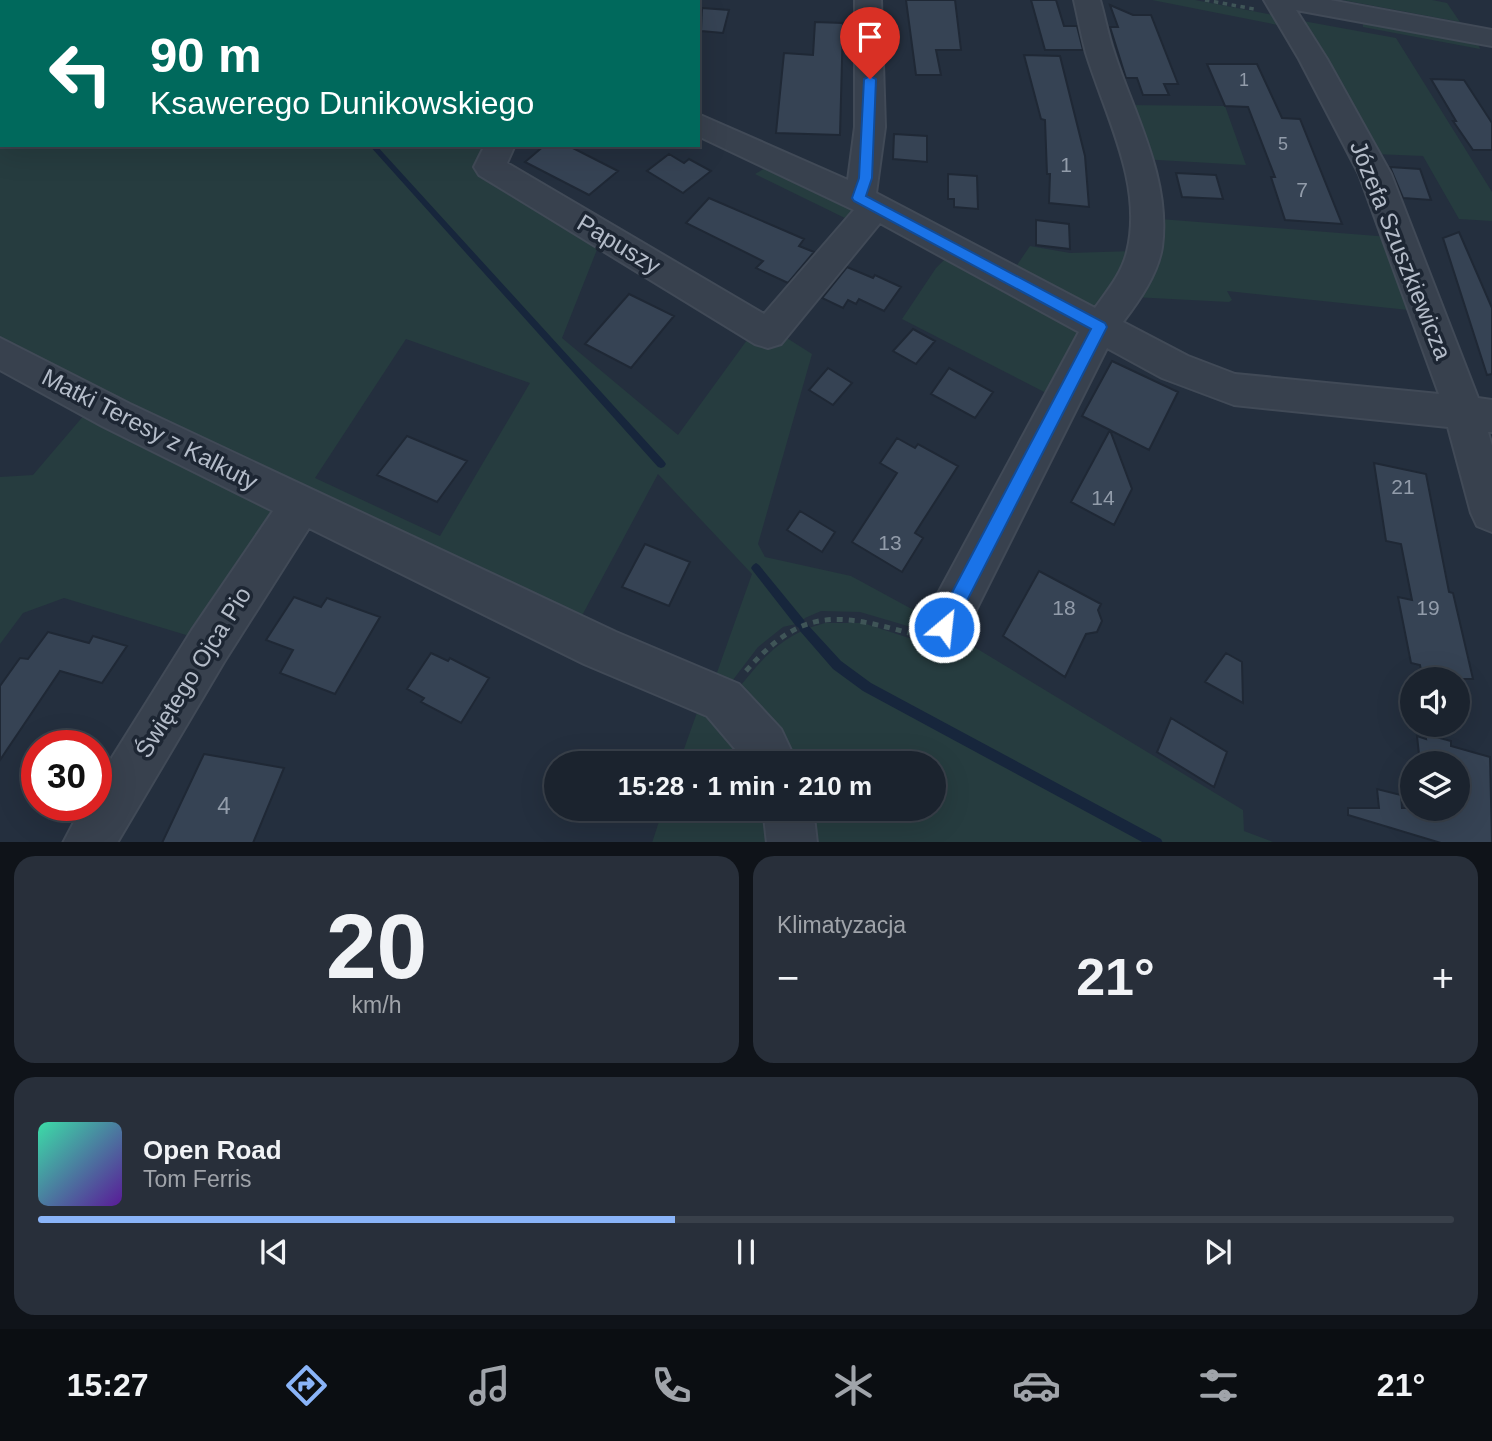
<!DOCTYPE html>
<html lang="pl">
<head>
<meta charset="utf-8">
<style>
	:root { --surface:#1b232e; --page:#282f3a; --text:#f1f3f6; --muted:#a0a4aa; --line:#39404a; --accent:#8ab4f8 }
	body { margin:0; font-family:Helvetica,sans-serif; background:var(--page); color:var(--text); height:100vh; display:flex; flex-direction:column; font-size:26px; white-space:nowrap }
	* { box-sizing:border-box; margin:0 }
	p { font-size:23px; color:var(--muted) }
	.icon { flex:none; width:38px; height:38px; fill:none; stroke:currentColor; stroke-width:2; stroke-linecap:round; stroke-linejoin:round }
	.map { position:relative; height:842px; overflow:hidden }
	.sheet { display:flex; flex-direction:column; gap:14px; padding:14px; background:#0f1319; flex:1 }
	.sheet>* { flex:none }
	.guide { position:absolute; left:0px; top:0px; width:700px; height:147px; box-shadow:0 7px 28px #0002,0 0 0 2px var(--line); background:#00695c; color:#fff; overflow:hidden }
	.fabs { position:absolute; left:1400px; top:667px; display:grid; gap:14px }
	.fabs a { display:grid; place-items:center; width:70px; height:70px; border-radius:50%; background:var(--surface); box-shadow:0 7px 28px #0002,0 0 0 2px var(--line); font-size:35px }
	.speed { position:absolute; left:21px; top:730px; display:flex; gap:14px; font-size:35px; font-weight:700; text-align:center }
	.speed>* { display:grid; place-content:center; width:91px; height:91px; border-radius:50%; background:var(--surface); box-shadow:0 7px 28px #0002,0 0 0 2px var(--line); line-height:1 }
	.speed .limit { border:10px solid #d22; background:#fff; color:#111 }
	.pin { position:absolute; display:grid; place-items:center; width:60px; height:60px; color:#fff; margin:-72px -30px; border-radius:50% 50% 50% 0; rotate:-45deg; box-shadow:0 0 7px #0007 }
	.pin .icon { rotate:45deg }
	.me { position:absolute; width:77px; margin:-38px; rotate:28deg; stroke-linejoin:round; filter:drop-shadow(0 0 5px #0008) }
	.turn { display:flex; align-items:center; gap:24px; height:147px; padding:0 35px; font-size:32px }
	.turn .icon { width:91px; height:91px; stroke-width:2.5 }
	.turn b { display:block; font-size:49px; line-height:60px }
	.big { font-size:52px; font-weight:800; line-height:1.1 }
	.sheet .card { flex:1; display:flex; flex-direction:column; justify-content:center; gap:10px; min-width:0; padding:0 24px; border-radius:21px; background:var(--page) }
	.sheet .dial { align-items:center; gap:0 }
	.dial b { font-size:91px; line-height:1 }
	.song { display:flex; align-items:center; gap:21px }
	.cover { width:84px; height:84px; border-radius:10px; background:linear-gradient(135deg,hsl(160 70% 55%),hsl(270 70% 35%)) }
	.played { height:7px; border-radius:4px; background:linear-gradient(90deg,var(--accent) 45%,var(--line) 45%) }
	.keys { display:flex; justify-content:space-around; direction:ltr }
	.heat { display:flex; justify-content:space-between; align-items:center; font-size:38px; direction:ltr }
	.sheet .tiles { flex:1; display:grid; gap:14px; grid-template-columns:1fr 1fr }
	.card:last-child { grid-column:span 2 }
	.trip { position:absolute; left:544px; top:751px; width:402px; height:70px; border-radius:35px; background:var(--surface); box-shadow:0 7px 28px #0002,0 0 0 2px var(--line); font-weight:800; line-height:70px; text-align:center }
	.tabs { display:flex; height:112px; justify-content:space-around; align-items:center; background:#0b0e12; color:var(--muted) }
	.tabs .icon { width:49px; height:49px }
	.tabs .on { color:var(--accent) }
	.tabs b { font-size:32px; color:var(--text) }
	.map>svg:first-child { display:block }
	.green { fill:#263c3f; fill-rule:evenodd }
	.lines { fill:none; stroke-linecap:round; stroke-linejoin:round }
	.stream { fill:#17263c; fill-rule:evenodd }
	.building { fill:#364354; stroke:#1f2835; stroke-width:2 }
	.minor-casing { stroke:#414a57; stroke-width:4 }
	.path-far1 { stroke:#3f5557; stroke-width:3.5; stroke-dasharray:4.5 4.5; stroke-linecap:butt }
	.path { stroke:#3f5557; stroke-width:5; stroke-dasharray:6 6; stroke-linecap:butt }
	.minor { fill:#38414e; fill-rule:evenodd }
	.route { fill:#1a73e8; stroke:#114b97; stroke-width:2 }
	.labels { text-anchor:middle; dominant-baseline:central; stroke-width:7; stroke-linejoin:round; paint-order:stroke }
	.far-number-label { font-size:18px; fill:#929caa }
	.number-label { font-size:21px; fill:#929caa }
	.street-label { font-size:24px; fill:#b4bcc9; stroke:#1d2633 }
	.near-number-label { font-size:24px; fill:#929caa }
</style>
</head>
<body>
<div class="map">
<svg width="1492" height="843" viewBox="0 0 1492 843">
	<rect width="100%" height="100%" fill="#242f3e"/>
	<path class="green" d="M1152,0H1195L1284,17L1288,27Z
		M1342,0H1432L1447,3L1460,22Z
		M1363,20L1477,41L1480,49L1363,27Z
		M1303,21L1396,38L1492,192V221L1459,219L1423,156L1374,154Z
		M0,86L2,145H494L485,168L600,242L562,338L678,435L750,336L772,348L782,335L812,354L758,544L765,557L851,576L932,620L911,627L860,612L821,611L805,618L800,623L783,627L758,647L726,689L714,681L752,574L658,474L578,623L430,553L0,340ZM406,339L530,383L440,536L315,478Z
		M1123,105L1225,106L1246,165L1140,159Z
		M767,167L858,209L851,221L755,174Z
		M1160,219L1390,237L1418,311L1227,291L1232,300L1229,302L1133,297Z
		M1030,246L1070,253L1134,251L1111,303L1090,310L1015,268Z
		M947,257L1073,322L1079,334L1050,395L902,319L936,268Z
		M85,414L267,503L278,516L196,638L64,598L23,613L0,644V477L33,475Z
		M825,623H863L909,638L951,633L1243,810L1244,831L1273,842H818L808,809L934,808V763H792L734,694C761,660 781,634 825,623Z
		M699,707L759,763H679Z
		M663,809H776L769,842L652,843Z"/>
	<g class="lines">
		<path class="stream" d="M312,0H318V2H312Z
			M369,145H376L664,461L666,464L664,467L661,468L658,467Z
			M756,563L759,565L804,620L805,623L808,625L841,661L871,683L1161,839L1163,843H1144L863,691L833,669L800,631L799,628L796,626L753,571L751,568L753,565Z"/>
	</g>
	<path class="building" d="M906,0H955L961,50H936L941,75H916Z
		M1031,0H1056L1064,26H1077L1083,50H1045Z
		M1110,5L1133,15H1151L1178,84H1164L1169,95H1143L1137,78H1126L1110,27H1118Z
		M702,8L729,10L723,33L701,31Z
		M815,22L843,23L840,135L776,133L784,53L813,55Z
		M1024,55L1060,56L1085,156L1089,207L1049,203L1050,174H1047L1045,120L1041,119Z
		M1207,64H1257L1282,118L1300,119L1342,224L1285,220L1271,177H1275L1248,107L1225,106Z
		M1431,79L1464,80L1492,123V150H1473L1453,121H1456Z
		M894,134L927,136V162L893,159Z
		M545,145H567L618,171L589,195L525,162Z
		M669,154L684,163L689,159L711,171L683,193L647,171Z
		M1390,167L1420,169L1431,200L1403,198Z
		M1176,173L1216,175L1223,199L1182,197Z
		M948,174L977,176L978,209L954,207V199H948Z
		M709,198L804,239L799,246L814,252L788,283L756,268L763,261L686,223Z
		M1036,220L1069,224L1070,249L1036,245Z
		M1459,232L1492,308V374L1487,375L1443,238Z
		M847,267L873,278L875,275L901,287L884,311L859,299L856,304L848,300L843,308L822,298Z
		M629,294L674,316L631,368L585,344Z
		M913,329L935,341L916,364L893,351Z
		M1112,361L1178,392L1149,450L1110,430L1132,489L1114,525L1071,502L1110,430L1082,416Z
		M828,368L852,383L833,405L809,390Z
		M949,368L993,392L975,418L931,394Z
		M407,436L467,461L437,502L377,475Z
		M897,438L915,448L918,444L958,466L915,533L923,538L902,572L852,542L897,473L880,463Z
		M1374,463L1426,474L1449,592L1453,593L1473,679H1423L1420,665L1411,663L1398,597L1412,600L1401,544L1386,541Z
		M800,511L835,532L822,552L787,530Z
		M645,544L690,562L669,606L622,587Z
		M1039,571L1101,604L1098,610L1102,621L1097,632L1086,634L1065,677L1003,636Z
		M294,597L321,607L327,598L380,617L335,694L280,673L293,650L266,640Z
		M48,632L89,643L93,636L127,646L102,683L60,671L0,760V686L20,658L28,659Z
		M431,653L448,661L450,658L489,678L461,723L421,702L424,698L407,689Z
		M1226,653L1242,662L1243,703L1205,682Z
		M1171,718L1227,752L1214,787L1157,752Z
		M1425,734L1451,741V746L1490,757L1492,843H1441L1348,815V808H1379L1377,789L1401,795L1402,808H1458V763H1420L1417,736L1426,739Z
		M204,754L284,768L253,843H162Z"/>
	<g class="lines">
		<defs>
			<path id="minor" d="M55,0H82L54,2Z
				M544,0H570V2H544Z
				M855,0H881L885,127L876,193L1095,308C1108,290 1122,273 1127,252C1144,185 1105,115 1086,53C1081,35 1078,17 1074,0H1100C1105,17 1108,35 1114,52C1134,115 1171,178 1162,247C1158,274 1139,301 1123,322L1188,356L1235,374L1439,394L1359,174L1299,59L1264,0H1330L1492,30V46L1296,10L1327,59L1391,174L1478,398L1492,400V432H1488L1492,446V532L1477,526L1471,513L1448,427L1234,405L1162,378L1107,348L960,642L944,649L928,642L922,627L928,612L1079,332L880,223L781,344L768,348L755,344L479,175L474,167L485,145H515L507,163L764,314L854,210L698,136V114L848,180L855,127Z
				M2,50V69L0,70V51Z
				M0,338L130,404L616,632L739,684L781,729L797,763H747L707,716L584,664L309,528L224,662L117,843H63L83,805H96V783L192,630L273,511L102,426L0,370Z
				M763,808H813L817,843H767Z"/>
		</defs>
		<use href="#minor" class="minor-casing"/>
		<path class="path-far1" d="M1205,0L1254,9"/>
		<path class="path" d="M746,671C801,609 833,612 909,633"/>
		<use href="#minor" class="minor"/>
	</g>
	<path class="route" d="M870,76L876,79L872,178L866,196L1105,323L1107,327L950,634L944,636L937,634L935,627L937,621L1091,329L854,201L852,198L859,178L864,79Z"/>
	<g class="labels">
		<g class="far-number-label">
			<text x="1244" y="80">1</text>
			<text x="1283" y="144">5</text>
		</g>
		<g class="number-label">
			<text x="1066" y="164">1</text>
			<text x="1302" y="189">7</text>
			<text x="1403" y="486">21</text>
			<text x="1103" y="497">14</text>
			<text x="890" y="542">13</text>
			<text x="1064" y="607">18</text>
			<text x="1428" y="607">19</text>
		</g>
		<g class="street-label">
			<text transform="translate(619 244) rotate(31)">Papuszy</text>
			<text transform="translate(1401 250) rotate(68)">Józefa Szuszkiewicza</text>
			<text transform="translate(150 429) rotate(27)">Matki Teresy z Kalkuty</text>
			<text transform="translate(193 672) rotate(-58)">Świętego Ojca Pio</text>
		</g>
		<g class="near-number-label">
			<text x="224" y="805">4</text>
		</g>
	</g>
</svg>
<div class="fabs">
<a><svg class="icon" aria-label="sound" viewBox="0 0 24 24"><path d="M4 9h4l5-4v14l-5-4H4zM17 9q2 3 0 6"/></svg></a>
<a><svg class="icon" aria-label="layers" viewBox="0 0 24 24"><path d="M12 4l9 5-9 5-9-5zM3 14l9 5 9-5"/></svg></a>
</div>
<div class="speed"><div class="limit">30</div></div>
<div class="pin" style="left:870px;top:79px;background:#d93025"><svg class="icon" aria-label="arrive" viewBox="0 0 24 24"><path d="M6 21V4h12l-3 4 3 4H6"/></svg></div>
<svg class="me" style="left:944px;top:627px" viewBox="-20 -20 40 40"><circle r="17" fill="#1a73e8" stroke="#fff" stroke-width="3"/><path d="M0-11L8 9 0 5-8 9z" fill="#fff"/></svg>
<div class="trip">15:28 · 1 min · 210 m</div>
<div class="guide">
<div class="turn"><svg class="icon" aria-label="left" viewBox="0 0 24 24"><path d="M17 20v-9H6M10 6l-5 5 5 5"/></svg><div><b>90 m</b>Ksawerego Dunikowskiego</div></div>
</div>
</div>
<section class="sheet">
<div class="tiles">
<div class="card dial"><b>20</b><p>km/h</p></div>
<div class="card"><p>Klimatyzacja</p>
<div class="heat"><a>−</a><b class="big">21°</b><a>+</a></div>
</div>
<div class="card">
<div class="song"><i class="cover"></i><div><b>Open Road</b><p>Tom Ferris</p></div></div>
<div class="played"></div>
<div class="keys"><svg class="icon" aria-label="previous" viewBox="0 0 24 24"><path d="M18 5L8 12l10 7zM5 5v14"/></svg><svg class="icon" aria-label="pause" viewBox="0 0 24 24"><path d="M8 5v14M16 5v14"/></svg><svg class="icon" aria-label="next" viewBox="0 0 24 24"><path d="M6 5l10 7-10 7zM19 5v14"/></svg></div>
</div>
</div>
</section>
<nav class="tabs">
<b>15:27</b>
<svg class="icon on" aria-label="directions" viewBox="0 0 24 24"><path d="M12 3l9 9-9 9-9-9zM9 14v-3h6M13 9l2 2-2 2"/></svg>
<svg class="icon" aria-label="music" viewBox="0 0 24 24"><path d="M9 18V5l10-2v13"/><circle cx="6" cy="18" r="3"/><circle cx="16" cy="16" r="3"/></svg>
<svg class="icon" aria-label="phone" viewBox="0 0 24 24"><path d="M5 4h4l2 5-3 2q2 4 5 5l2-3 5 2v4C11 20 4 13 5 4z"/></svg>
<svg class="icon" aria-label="climate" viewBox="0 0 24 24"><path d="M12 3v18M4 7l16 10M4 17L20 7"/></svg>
<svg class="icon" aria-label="car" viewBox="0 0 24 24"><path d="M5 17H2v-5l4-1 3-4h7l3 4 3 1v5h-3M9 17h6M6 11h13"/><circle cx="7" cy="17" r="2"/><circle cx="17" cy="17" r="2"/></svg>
<svg class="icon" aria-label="filters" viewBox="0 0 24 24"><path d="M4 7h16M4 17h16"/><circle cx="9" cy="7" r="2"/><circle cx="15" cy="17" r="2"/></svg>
<b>21°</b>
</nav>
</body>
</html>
